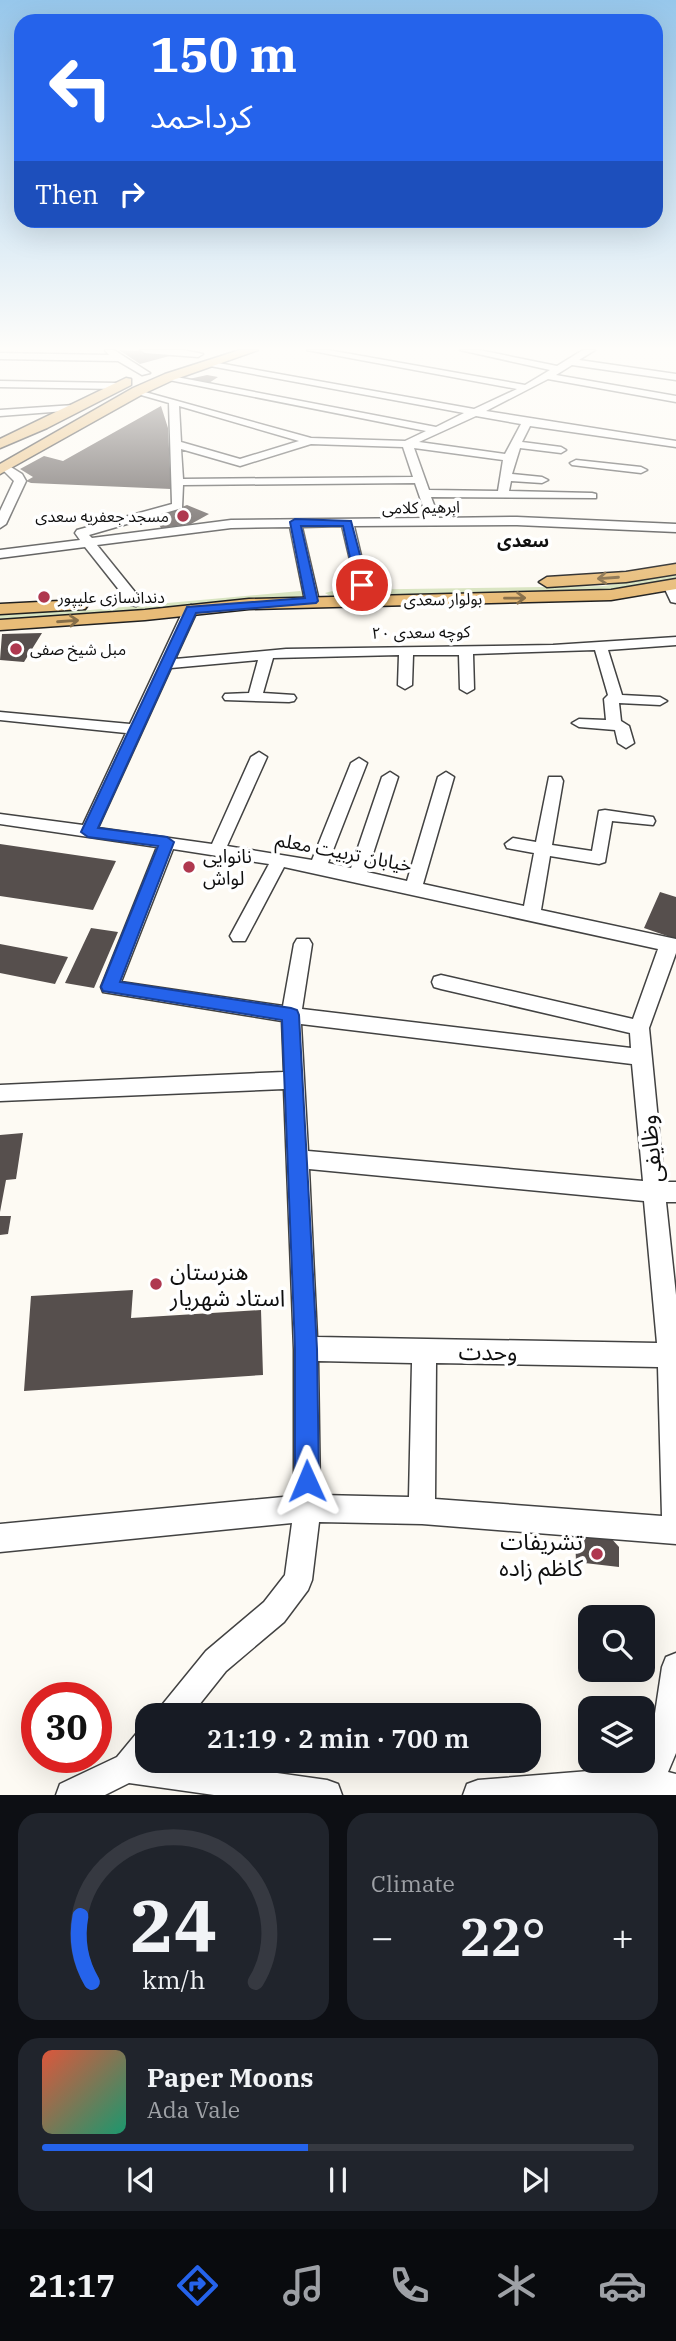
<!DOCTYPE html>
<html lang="en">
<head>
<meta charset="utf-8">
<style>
	:root { --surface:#171b24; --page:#20242c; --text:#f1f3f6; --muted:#9ea1a6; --line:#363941; --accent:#2563eb }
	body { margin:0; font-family:"IBM Plex Serif","Noto Sans Arabic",serif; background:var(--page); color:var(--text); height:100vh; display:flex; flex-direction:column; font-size:26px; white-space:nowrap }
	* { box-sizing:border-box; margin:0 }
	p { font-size:23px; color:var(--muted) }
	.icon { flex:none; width:38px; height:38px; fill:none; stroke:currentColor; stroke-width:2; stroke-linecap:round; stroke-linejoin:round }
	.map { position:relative; height:1795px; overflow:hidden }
	.sheet { display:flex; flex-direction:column; gap:18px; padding:18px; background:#0d0f14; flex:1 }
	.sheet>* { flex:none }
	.hud { position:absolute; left:14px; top:14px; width:649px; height:214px; border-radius:21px; box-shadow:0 7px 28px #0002; background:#2563eb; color:#fff; overflow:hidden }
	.tools { position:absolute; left:578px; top:1605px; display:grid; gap:14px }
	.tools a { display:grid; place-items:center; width:77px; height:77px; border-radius:14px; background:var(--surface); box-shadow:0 7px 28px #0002; font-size:35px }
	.speed { position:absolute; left:21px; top:1682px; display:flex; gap:14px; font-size:35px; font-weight:700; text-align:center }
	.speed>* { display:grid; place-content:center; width:91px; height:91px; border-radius:50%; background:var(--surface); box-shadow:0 7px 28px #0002; line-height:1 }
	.speed .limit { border:10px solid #d22; background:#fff; color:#111 }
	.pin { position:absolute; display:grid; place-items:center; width:60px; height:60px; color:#fff; margin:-30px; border:4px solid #fff; border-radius:50%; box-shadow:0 2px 7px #0007 }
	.me { position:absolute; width:77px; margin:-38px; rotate:359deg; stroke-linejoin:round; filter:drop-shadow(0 0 5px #0008) }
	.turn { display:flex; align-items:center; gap:24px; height:147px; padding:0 21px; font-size:32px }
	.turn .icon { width:91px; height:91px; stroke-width:2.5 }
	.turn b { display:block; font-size:49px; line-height:60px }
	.then { display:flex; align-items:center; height:66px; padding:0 21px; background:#0003; gap:14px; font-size:26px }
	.big { font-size:52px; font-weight:600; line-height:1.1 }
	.sheet .card { flex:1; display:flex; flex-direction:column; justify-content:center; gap:10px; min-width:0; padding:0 24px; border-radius:21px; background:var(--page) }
	.sheet .dial { align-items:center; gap:0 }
	.dial svg { height:182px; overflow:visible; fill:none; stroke:var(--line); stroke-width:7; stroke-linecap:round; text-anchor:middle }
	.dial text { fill:var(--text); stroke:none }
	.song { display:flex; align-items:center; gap:21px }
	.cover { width:84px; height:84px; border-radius:10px; background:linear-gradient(135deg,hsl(10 70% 55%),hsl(160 70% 35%)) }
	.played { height:7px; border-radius:4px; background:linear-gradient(90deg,var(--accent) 45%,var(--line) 45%) }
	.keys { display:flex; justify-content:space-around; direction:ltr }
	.heat { display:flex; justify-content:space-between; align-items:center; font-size:38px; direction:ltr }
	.sheet .tiles { flex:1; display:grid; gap:18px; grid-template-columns:1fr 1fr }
	.card:last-child { grid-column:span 2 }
	.trip { position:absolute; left:135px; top:1703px; width:406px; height:70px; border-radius:21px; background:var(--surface); box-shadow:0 7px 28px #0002; font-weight:600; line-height:70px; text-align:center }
	.tab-bar { display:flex; height:112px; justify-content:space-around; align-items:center; background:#090b0e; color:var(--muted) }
	.tab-bar .icon { width:49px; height:49px }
	.tab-bar .current { color:var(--accent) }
	.tab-bar b { font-size:32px; color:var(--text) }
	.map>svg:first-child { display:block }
	.green { fill:#d8e4c0 }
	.building { fill:#564f4d }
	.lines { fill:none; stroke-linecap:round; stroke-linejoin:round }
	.minor-casing { stroke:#424242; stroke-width:3 }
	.major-casing { stroke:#202020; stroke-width:3 }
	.minor { fill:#fff; fill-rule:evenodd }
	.major { fill:#e8bc78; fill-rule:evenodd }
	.oneway { stroke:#866e49 }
	.route { fill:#2563eb; stroke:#184099; stroke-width:2 }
	.poi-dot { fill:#af384f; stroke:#fff; stroke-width:2.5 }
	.labels { text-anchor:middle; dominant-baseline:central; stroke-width:7; stroke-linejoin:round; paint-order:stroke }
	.far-street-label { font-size:16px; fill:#0f0f0f; stroke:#fff }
	.far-poi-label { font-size:16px; fill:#0f0f0f; stroke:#fff; text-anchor:start }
	.far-neighbourhood-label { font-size:18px; font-weight:bold; fill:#0f0f0f; stroke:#fff }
	.street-label { font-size:19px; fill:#0f0f0f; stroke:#fff }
	.poi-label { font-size:19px; fill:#0f0f0f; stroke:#fff; text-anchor:start }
	.near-street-label { font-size:23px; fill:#0f0f0f; stroke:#fff }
	.near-poi-label { font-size:23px; fill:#0f0f0f; stroke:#fff; text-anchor:start }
</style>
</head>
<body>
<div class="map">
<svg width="676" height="1795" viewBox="0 0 676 1795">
	<rect width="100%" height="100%" fill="#fdfaf3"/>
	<path class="green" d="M676,574V579L605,591L330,596L325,593L336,590L604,586Z
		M300,591L305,596L94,615L0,619V614L90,610Z"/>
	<path class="building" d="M119,350L170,353L173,355L140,364Z
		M207,375L218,377L209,383L189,379Z
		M161,406L168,428L171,489L31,483L26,481L33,477L20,469L44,456L63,461Z
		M187,505L209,514L191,524L161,528L155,517Z
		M42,633L24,662L0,660L2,634Z
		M0,844L116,861L93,910L0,896Z
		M660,892L676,897V939L644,928Z
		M91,928L118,932L94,988L65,983Z
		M0,944L68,957L55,984L0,973Z
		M23,1133L16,1179L6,1180L0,1212V1135Z
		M0,1216H11L8,1234L0,1235Z
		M133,1290L131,1318L261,1310L263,1375L24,1391L31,1296Z
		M575,1534L610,1537L619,1547V1567L576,1562Z"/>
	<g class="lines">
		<defs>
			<path id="minor" d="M105,350H114L150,373L142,375L118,361L0,359V353L109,355Z
				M140,350H183L203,354L198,357L145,353Z
				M307,350H328L525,385L550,370L460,350H479L557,366L583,350H595L579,360L676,374V380L572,365L556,375L676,396V402L548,379L486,411L676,441V447L530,426L522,442L561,447L566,450L561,453L520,448L512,474L542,477L548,480L542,483L511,481L509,491L592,493L596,494V498L431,497L439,518L517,517L676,524V532L517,525L354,526L368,585L362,589L356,585L342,526L302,527L319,601L312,605L305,601L290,527L231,528L97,545L143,602L136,606L131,605L85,547L0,558V550L80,540L75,533L77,530L172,504L169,403L134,393V389L311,438L405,441L426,431L169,380L166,379V375L436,427L464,413L210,366L205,363L207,361L474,409L517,389ZM179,406L299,441L240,459L181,442ZM476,416L521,424L505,454L419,442ZM311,444L403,447L413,477L183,479L181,449L240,466ZM414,448L503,460L498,491L429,490ZM415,483L427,518L231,520L92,538L89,535L182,508L183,485Z
				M0,381L117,383L122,386L117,389L0,387Z
				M74,405L78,406V410L0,416V410Z
				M576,460L641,467L647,470L641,473L572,465L570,463Z
				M6,464L22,474L26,481L6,524L0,528V511L14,481L0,467Z
				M669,581L676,586V603L671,602L663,585Z
				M191,605L198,609L175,659L286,649L553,645L676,637V645L608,650L622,695L660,697L667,701L660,705L619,703L621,721L629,726L634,743L626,748L618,743L615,730L579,727L572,723L579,719L606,720L604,699L608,695L595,650L473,654L474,689L467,693L460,689L459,655H413L412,685L405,689L398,685L399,655L273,658L263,693L294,695L296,698L294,701L289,702L225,700L223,697L225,694L249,693L258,660L171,668L98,828L212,844L251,757L259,752L267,757L227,846L312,860L351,763L359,758L367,763L328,863L351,868L382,777L390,772L398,777L367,872L407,881L438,777L446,772L454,777L423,884L524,906L534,853L507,848L505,844L513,838L536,842L549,777H561L563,781L552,845L592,851L599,811L605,810L653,817L655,821L653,825L612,821L605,862L599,864L550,856L541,910L676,939V953L649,1028L664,1182H676V1202H666L676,1295V1544L422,1524L319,1522L312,1580L308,1590L284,1622L226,1671L191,1715H157L162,1705L206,1651L264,1602L285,1575L292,1523L0,1552V1524L294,1496V1349L284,1089L0,1101V1085L284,1072L282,1021L103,992L101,987L157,847L0,824V814L83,825L126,733L0,720V712L130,724L184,609ZM173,849L269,864L230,936L233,941H245L284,867L658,949L633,1019L441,975L434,977L432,982L434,987L441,989L630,1033L631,1048L302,1009L312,944L309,939H297L294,944L283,1006L121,982ZM301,1024L632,1064L643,1181L308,1151ZM309,1169L644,1201L657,1343L317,1337ZM318,1361L412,1363L409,1497L320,1495ZM436,1363L658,1367L662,1516L435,1499Z
				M676,1653V1753L668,1772L676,1774V1795H463L467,1784L478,1780L639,1767L651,1740L662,1667L666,1657Z
				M147,1730V1760H185L327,1780L338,1784L342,1795H214L129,1783L105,1795H56L60,1784L117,1757L136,1734Z"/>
			<path id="major" d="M240,350H258L173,380L143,394L0,474V464L133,388L165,374Z
				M126,378L131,379V385L47,428L0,448V439Z
				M676,564V574L626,582L547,587L539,582L547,577L626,572Z
				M676,579V589L611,600L249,609L145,620L0,630V620L145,610L249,599L611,590Z
				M79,600L88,605L85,609L0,614V604Z"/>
		</defs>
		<use href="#minor" class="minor-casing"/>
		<use href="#major" class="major-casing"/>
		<use href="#minor" class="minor"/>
		<use href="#major" class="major"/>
	</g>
	<defs><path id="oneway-shaft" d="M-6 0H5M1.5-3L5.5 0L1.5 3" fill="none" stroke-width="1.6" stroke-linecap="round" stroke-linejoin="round" transform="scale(1.75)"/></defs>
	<g class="oneway">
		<use href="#oneway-shaft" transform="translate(608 578) rotate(176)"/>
		<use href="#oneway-shaft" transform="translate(515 598) rotate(-1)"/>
		<use href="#oneway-shaft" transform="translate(68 621) rotate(-4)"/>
	</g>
	<linearGradient id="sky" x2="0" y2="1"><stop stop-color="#97c7eb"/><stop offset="0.58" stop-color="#fefdfa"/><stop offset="1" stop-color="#fefdfa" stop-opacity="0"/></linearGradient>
	<rect width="676" height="601" fill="url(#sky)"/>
	<path class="route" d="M295,519L351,521L368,585L362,589L356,585L343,526H301L318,601L316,603L196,613L98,828L167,837L174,842L120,982L291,1008L297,1010L299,1015L317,1349L319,1481L316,1490L307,1493L299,1490L295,1481V1349L282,1020L103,991L101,987L158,846L88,837L81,832L187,607L305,598L290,522Z"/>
	<g class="poi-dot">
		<circle cx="183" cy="516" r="7"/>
		<circle cx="44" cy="597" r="7"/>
		<circle cx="16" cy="649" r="7"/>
		<circle cx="189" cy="867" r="7"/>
		<circle cx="156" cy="1284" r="7"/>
		<circle cx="597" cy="1554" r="7"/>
	</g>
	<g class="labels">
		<g class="far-street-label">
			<text transform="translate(421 507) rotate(-1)">ابرهیم کلامی</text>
			<text transform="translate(443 599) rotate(-1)">بولوار سعدی</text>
			<text transform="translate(421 632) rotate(-1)">کوچه سعدی ۲۰</text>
		</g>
		<g class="far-poi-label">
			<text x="169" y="516" text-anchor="end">مسجد جعفریه سعدی</text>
			<text x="58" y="597">دندانسازی علیپور</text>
			<text x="30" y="649">مبل شیخ صفی</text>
		</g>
		<g class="far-neighbourhood-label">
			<text x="523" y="540">سعدی</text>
		</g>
		<g class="street-label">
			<text transform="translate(344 852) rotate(11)">خیابان تربیت معلم</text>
		</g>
		<g class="poi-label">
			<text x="203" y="856">نانوایی<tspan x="203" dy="22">لواش</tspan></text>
		</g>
		<g class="near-street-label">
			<text transform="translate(650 1149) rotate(-96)">وظایفی</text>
			<text transform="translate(488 1351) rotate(1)">وحدت</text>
		</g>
		<g class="near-poi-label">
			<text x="170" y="1271">هنرستان<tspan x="170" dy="26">استاد شهریار</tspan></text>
			<text x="583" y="1541" text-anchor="end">تشریفات<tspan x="583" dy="26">کاظم زاده</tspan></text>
		</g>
	</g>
</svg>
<div class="tools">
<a><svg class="icon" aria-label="search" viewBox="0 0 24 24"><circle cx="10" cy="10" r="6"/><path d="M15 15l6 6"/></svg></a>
<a><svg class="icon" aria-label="layers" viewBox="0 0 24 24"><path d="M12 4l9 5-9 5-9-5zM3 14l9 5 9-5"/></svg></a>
</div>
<div class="speed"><div class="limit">30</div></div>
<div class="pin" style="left:362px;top:585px;background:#d93025"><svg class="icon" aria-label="arrive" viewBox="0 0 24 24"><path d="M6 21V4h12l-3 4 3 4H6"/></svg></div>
<svg class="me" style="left:307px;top:1481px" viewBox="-20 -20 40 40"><path d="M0-17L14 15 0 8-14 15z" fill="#2563eb" stroke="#fff" stroke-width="4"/></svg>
<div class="trip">21:19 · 2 min · 700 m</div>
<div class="hud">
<div class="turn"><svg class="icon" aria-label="left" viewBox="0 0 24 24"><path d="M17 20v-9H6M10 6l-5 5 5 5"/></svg><div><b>150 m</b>کرداحمد</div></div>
<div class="then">Then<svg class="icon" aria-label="right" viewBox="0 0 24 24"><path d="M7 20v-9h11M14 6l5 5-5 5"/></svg></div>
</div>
</div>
<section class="sheet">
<div class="tiles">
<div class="card dial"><svg viewBox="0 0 100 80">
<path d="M14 69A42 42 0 1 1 86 69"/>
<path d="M14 69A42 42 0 0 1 9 40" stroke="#2563eb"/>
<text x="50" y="56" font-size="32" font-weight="700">24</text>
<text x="50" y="72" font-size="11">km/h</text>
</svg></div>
<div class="card"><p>Climate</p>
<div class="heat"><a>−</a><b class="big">22°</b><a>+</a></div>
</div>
<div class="card">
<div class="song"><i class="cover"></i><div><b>Paper Moons</b><p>Ada Vale</p></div></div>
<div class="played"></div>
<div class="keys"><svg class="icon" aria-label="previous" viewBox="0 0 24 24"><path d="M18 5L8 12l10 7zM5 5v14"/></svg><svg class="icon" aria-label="pause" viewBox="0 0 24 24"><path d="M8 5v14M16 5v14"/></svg><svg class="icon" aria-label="next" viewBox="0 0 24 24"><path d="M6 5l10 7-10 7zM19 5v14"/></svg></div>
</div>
</div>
</section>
<nav class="tab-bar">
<b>21:17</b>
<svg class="icon current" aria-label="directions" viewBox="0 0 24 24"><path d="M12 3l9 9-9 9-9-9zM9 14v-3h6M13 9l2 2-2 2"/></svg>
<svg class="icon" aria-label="music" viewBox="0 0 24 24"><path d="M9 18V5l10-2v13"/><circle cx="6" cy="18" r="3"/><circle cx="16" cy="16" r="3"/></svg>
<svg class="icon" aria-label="phone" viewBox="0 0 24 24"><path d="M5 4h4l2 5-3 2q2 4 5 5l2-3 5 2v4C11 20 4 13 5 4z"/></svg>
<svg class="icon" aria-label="climate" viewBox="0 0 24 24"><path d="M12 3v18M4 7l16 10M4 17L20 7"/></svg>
<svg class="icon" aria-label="car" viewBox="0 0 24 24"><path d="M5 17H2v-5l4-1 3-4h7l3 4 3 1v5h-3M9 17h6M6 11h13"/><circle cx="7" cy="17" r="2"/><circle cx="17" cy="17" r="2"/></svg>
</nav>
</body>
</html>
